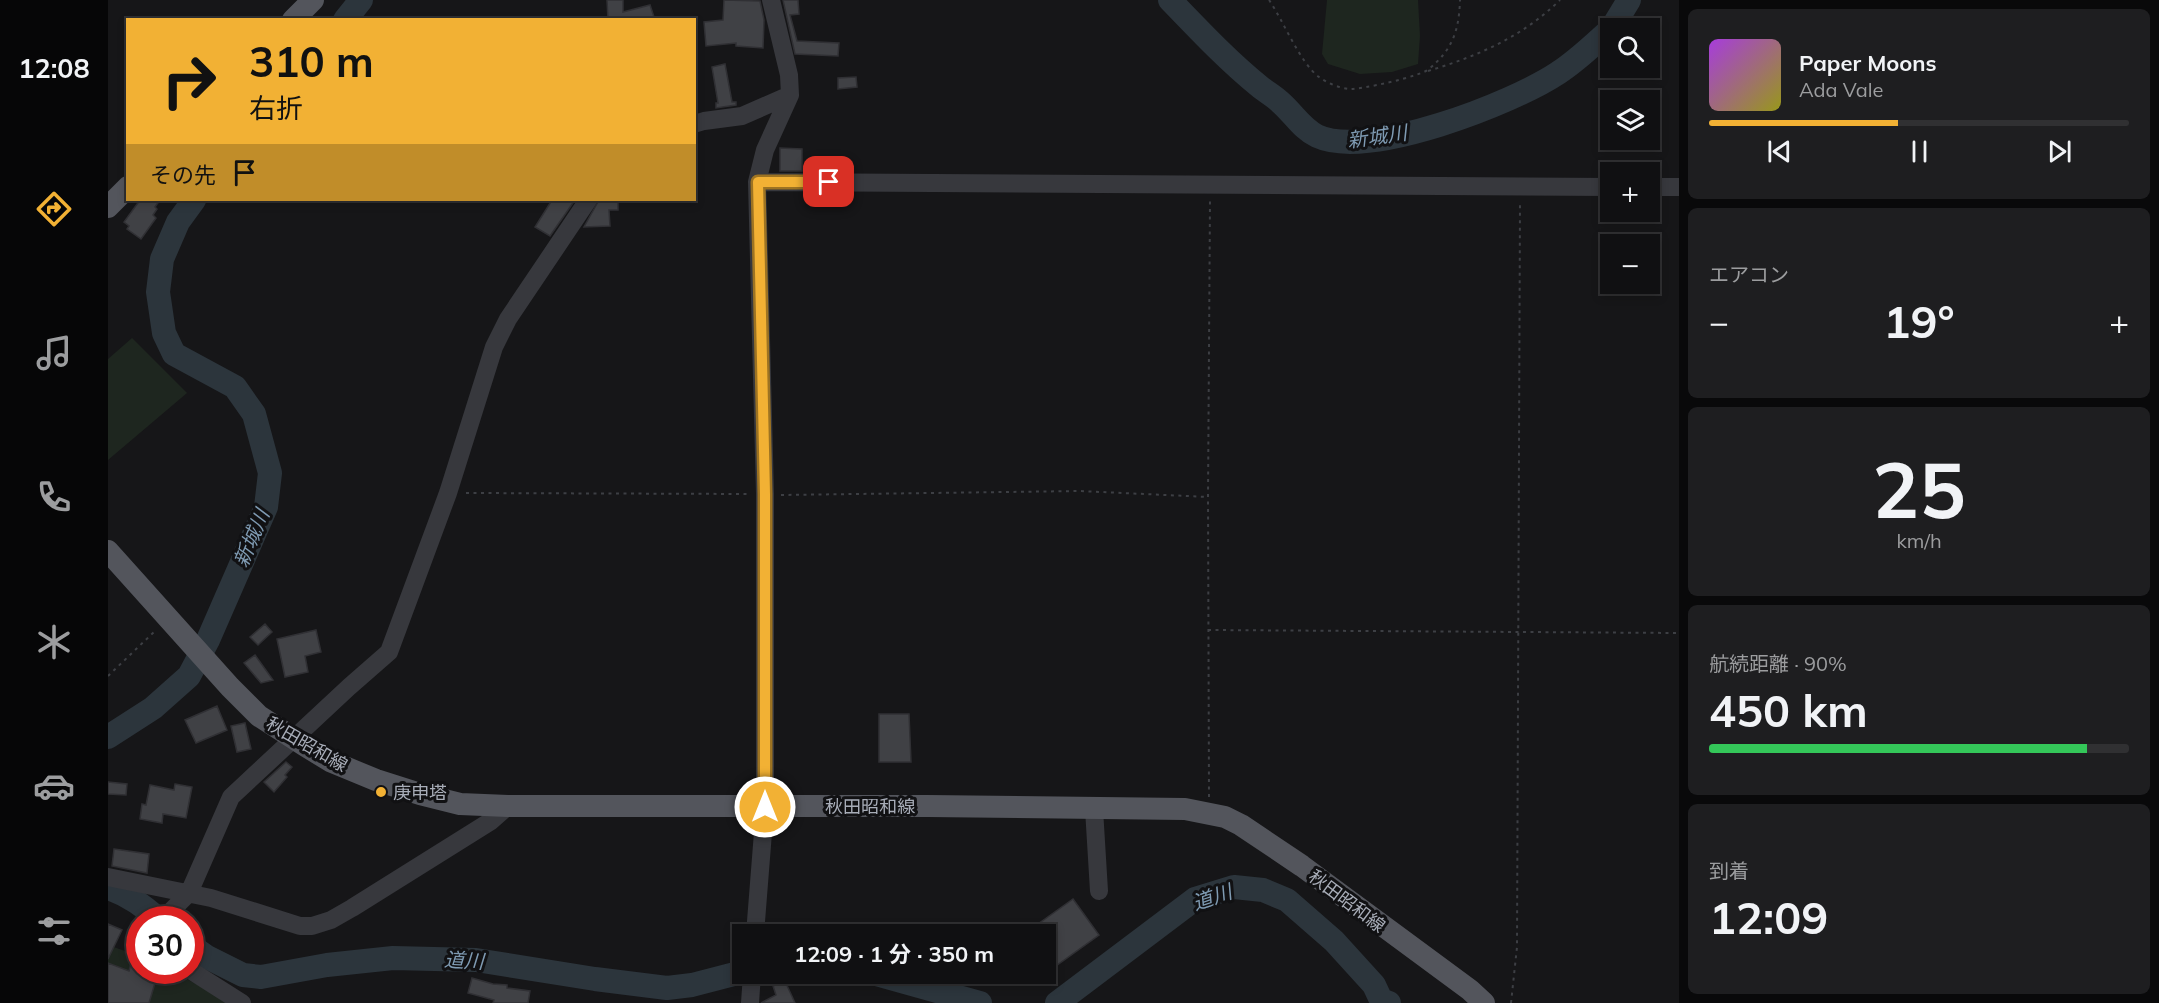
<!DOCTYPE html>
<html lang="ja">
<head>
<meta charset="utf-8">
<style>
	:root { --surface:#101012; --page:#1e1e20; --text:#f1f3f6; --muted:#9c9d9f; --line:#303032; --accent:#f2b134 }
	body { margin:0; font-family:Mulish,"Noto Sans JP",sans-serif; background:var(--page); color:var(--text); height:100vh; display:flex; flex-direction:column; font-size:22px; white-space:nowrap }
	* { box-sizing:border-box; margin:0 }
	p { font-size:20px; color:var(--muted) }
	.icon { flex:none; width:33px; height:33px; fill:none; stroke:currentColor; stroke-width:2; stroke-linecap:round; stroke-linejoin:round }
	.map { position:relative; flex:1; overflow:hidden }
	.side { display:flex; flex-direction:column; gap:9px; padding:9px; background:#09090a; width:480px }
	.side>* { flex:none }
	.top-card { position:absolute; left:18px; top:18px; width:570px; height:183px; border-radius:0px; box-shadow:0 3px 9px #0003,0 0 0 2px var(--line); background:#f2b134; color:#111; overflow:hidden }
	.buttons { position:absolute; left:1492px; top:18px; display:grid; gap:12px }
	.buttons a { display:grid; place-items:center; width:60px; height:60px; border-radius:0px; background:var(--surface); box-shadow:0 3px 9px #0003,0 0 0 2px var(--line); font-size:30px }
	.speed { position:absolute; left:18px; top:906px; display:flex; gap:12px; font-size:30px; font-weight:700; text-align:center }
	.speed>* { display:grid; place-content:center; width:78px; height:78px; border-radius:50%; background:var(--surface); box-shadow:0 3px 9px #0003,0 0 0 2px var(--line); line-height:1 }
	.speed .limit { border:9px solid #d22; background:#fff; color:#111 }
	.pin { position:absolute; display:grid; place-items:center; width:51px; height:51px; color:#fff; margin:-26px; border-radius:12px; box-shadow:0 3px 9px #0006 }
	.me { position:absolute; width:66px; margin:-33px; rotate:0deg; stroke-linejoin:round; filter:drop-shadow(0 0 4px #0008) }
	.turn { display:flex; align-items:center; gap:21px; height:126px; padding:0 24px; font-size:27px }
	.turn .icon { width:78px; height:78px; stroke-width:2.5 }
	.turn b { display:block; font-size:42px; line-height:51px }
	.then { display:flex; align-items:center; height:57px; padding:0 24px; background:#0003; gap:12px; font-size:22px }
	.big { font-size:45px; font-weight:700; line-height:1.1 }
	.side .widget { flex:1; display:flex; flex-direction:column; justify-content:center; gap:9px; min-width:0; padding:0 21px; border-radius:9px; background:var(--page) }
	.side .dial { align-items:center; gap:0 }
	.dial b { font-size:78px; line-height:1 }
	.song { display:flex; align-items:center; gap:18px }
	.cover { width:72px; height:72px; border-radius:9px; background:linear-gradient(135deg,hsl(280 70% 55%),hsl(60 70% 35%)) }
	.played { height:6px; border-radius:3px; background:linear-gradient(90deg,var(--accent) 45%,var(--line) 45%) }
	.keys { display:flex; justify-content:space-around; direction:ltr }
	.heat { display:flex; justify-content:space-between; align-items:center; font-size:33px; direction:ltr }
	.charge { height:9px; border-radius:4px; background:linear-gradient(90deg,#34c759 90%,var(--line) 0) }
	.trip { position:absolute; left:624px; top:924px; width:324px; height:60px; border-radius:0px; background:var(--surface); box-shadow:0 3px 9px #0003,0 0 0 2px var(--line); font-weight:700; line-height:60px; text-align:center }
	main { display:flex; flex:1; min-height:0 }
	.menu { display:flex; flex-direction:column; width:108px; justify-content:space-around; align-items:center; background:#060607; color:var(--muted) }
	.menu .icon { width:42px; height:42px }
	.menu .current { color:var(--accent) }
	.menu b { font-size:27px; color:var(--text) }
	.map>svg:first-child { display:block }
	.green { fill:#1e261f }
	.lines { fill:none; stroke-linecap:round; stroke-linejoin:round }
	.river { stroke:#2c353c; stroke-width:24 }
	.building { fill:#404145; stroke:#303034; stroke-width:1.5 }
	.path { stroke:#3d3f44; stroke-width:2; stroke-dasharray:3 4.5; stroke-linecap:butt }
	.minor { stroke:#37383d; stroke-width:18 }
	.major { stroke:#53555c; stroke-width:22 }
	.route-casing { stroke:#9d7322; stroke-width:15 }
	.route { stroke:#f2b134; stroke-width:10 }
	.poi-dot { fill:#f2b134; stroke:#111113; stroke-width:2 }
	.labels { text-anchor:middle; dominant-baseline:central; stroke-width:6; stroke-linejoin:round; paint-order:stroke }
	.street-label { font-size:18px; fill:#a8adb8; stroke:#111113 }
	.poi-label { font-size:18px; fill:#a8adb8; stroke:#111113; text-anchor:start }
	.water-label { font-size:20px; font-style:italic; fill:#7f9bb3; stroke:#111113 }
</style>
</head>
<body>
<main>
<nav class="menu">
<b>12:08</b>
<svg class="icon current" aria-label="directions" viewBox="0 0 24 24"><path d="M12 3l9 9-9 9-9-9zM9 14v-3h6M13 9l2 2-2 2"/></svg>
<svg class="icon" aria-label="music" viewBox="0 0 24 24"><path d="M9 18V5l10-2v13"/><circle cx="6" cy="18" r="3"/><circle cx="16" cy="16" r="3"/></svg>
<svg class="icon" aria-label="phone" viewBox="0 0 24 24"><path d="M5 4h4l2 5-3 2q2 4 5 5l2-3 5 2v4C11 20 4 13 5 4z"/></svg>
<svg class="icon" aria-label="climate" viewBox="0 0 24 24"><path d="M12 3v18M4 7l16 10M4 17L20 7"/></svg>
<svg class="icon" aria-label="car" viewBox="0 0 24 24"><path d="M5 17H2v-5l4-1 3-4h7l3 4 3 1v5h-3M9 17h6M6 11h13"/><circle cx="7" cy="17" r="2"/><circle cx="17" cy="17" r="2"/></svg>
<svg class="icon" aria-label="filters" viewBox="0 0 24 24"><path d="M4 7h16M4 17h16"/><circle cx="9" cy="7" r="2"/><circle cx="15" cy="17" r="2"/></svg>
</nav>
<div class="map">
<svg width="1571" height="1003" viewBox="0 0 1571 1003">
	<rect width="100%" height="100%" fill="#161618"/>
	<path class="green" d="M1219,0H1310L1312,36L1310,64L1284,72L1252,74L1220,64L1214,54Z
		M24,338L79,393L0,460V359Z
		M0,945L31,956L32,970L63,971L125,1003H0Z"/>
	<g class="lines">
		<path class="river" d="M1062,0C1090,29 1119,60 1151,86C1158,92 1166,96 1172,102C1185,113 1194,129 1209,136C1260,160 1405,103 1450,73C1469,61 1486,44 1503,29
			M237,20L253,0
			M1504,28L1521,0
			M0,737L45,708L81,676L100,640L158,507L162,473L146,414L127,387L66,354L56,333L50,292L54,259L70,222L86,200
			M0,888C19,894 36,906 51,920
			M82,945L99,957L135,975L153,977L219,965L285,958L368,960L487,979L559,988L584,985L634,972
			M768,974L872,1003
			M949,1003L1087,899L1126,887L1155,890L1179,900L1226,941L1266,985L1273,1000L1281,1003"/>
	</g>
	<path class="building" d="M499,0H515V12L542,5L546,17L538,20H500Z
		M616,0L652,1L656,20L655,48L628,46V43L598,46L596,22L615,20Z
		M675,0H690L691,14L682,15L689,41L731,43L730,56L687,54Z
		M617,64L624,102H628V105L608,108V103H610L604,67Z
		M748,77L749,87L730,89V78Z
		M672,148L694,149V171H672Z
		M32,200H52L47,207L49,209L45,215L48,218L33,239L19,229L21,226L16,222Z
		M444,200H467L442,236L427,227Z
		M491,200H510V210H501L502,226L476,227Z
		M157,624L164,632L150,645L142,637Z
		M208,630L213,652L197,656L200,672L177,677L169,639Z
		M147,655L165,680L153,683L136,663Z
		M109,706L119,730L88,743L77,720Z
		M771,714H801L803,762H771Z
		M137,723L143,749L129,752L123,726Z
		M178,762L184,767L177,775L179,777L166,792L156,782Z
		M0,782L19,784L18,795L0,794Z
		M67,784L84,787L78,818L55,814L54,823L32,819L34,804L38,805L42,785L66,790Z
		M6,849L41,854L39,873L4,866Z
		M965,899L991,935L938,973V934H916Z
		M0,924L14,930L0,959Z
		M28,944H32V970H46L43,982L47,983L41,1003H0V963L21,971Z
		M364,978L385,984L399,985V988L422,991L420,1003H385L386,1000L360,993Z
		M677,981L687,1003H653L668,995L665,986Z"/>
	<g class="lines">
		<path class="path" d="M1161,0C1175,20 1192,63 1211,77C1219,83 1231,88 1241,89C1252,90 1314,76 1321,69C1345,49 1351,30 1352,0
			M1320,71C1370,56 1414,37 1452,0
			M358,493L643,494
			M673,495L972,491L1100,497
			M1100,630L1571,633
			M0,676L48,630
			M1101,797L1100,497L1102,199
			M1403,1003L1409,947L1412,201"/>
		<path class="minor" d="M586,124L596,121L634,116L682,95
			M649,182L1503,187
			M1542,187H1571
			M986,809L991,891
			M0,877L103,898L192,926H204L223,920L244,908L383,821L400,806
			M54,920L81,893L123,797L241,687L281,652L340,493L386,347L400,319L480,200
			M647,934L657,807V494L649,182L657,150L682,95L681,75L663,0
			M82,970L134,1003
			M642,1003L644,974"/>
		<path class="major" d="M185,20L205,0
			M0,207L20,187
			M0,551L122,687L151,716L196,745L222,761L268,780L312,794L352,804L400,806H820L1077,809L1117,817L1133,825L1194,866L1362,990L1376,1003"/>
	</g>
	<g class="lines">
		<defs>
			<path id="route" d="M657,807V494L650,182H721"/>
		</defs>
		<use href="#route" class="route-casing"/>
		<use href="#route" class="route"/>
	</g>
	<circle class="poi-dot" cx="273" cy="792" r="6"/>
	<g class="labels">
		<g class="street-label">
			<text transform="translate(199 744) rotate(30)">秋田昭和線</text>
			<text x="762" y="806">秋田昭和線</text>
			<text transform="translate(1239 901) rotate(37)">秋田昭和線</text>
		</g>
		<g class="poi-label">
			<text x="285" y="792">庚申塔</text>
		</g>
		<g class="water-label">
			<text transform="translate(1269 136) rotate(-8)">新城川</text>
			<text transform="translate(143 538) rotate(-67)">新城川</text>
			<text transform="translate(1104 897) rotate(-19)">道川</text>
			<text transform="translate(356 960) rotate(3)">道川</text>
		</g>
	</g>
</svg>
<div class="buttons">
<a><svg class="icon" aria-label="search" viewBox="0 0 24 24"><circle cx="10" cy="10" r="6"/><path d="M15 15l6 6"/></svg></a>
<a><svg class="icon" aria-label="layers" viewBox="0 0 24 24"><path d="M12 4l9 5-9 5-9-5zM3 14l9 5 9-5"/></svg></a>
<a>+</a>
<a>−</a>
</div>
<div class="speed"><div class="limit">30</div></div>
<div class="pin" style="left:721px;top:182px;background:#d93025"><svg class="icon" aria-label="arrive" viewBox="0 0 24 24"><path d="M6 21V4h12l-3 4 3 4H6"/></svg></div>
<svg class="me" style="left:657px;top:807px" viewBox="-20 -20 40 40"><circle r="17" fill="#f2b134" stroke="#fff" stroke-width="3"/><path d="M0-11L8 9 0 5-8 9z" fill="#fff"/></svg>
<div class="trip">12:09 · 1 分 · 350 m</div>
<div class="top-card">
<div class="turn"><svg class="icon" aria-label="right" viewBox="0 0 24 24"><path d="M7 20v-9h11M14 6l5 5-5 5"/></svg><div><b>310 m</b>右折</div></div>
<div class="then">その先<svg class="icon" aria-label="arrive" viewBox="0 0 24 24"><path d="M6 21V4h12l-3 4 3 4H6"/></svg></div>
</div>
</div>
<section class="side">
<div class="widget">
<div class="song"><i class="cover"></i><div><b>Paper Moons</b><p>Ada Vale</p></div></div>
<div class="played"></div>
<div class="keys"><svg class="icon" aria-label="previous" viewBox="0 0 24 24"><path d="M18 5L8 12l10 7zM5 5v14"/></svg><svg class="icon" aria-label="pause" viewBox="0 0 24 24"><path d="M8 5v14M16 5v14"/></svg><svg class="icon" aria-label="next" viewBox="0 0 24 24"><path d="M6 5l10 7-10 7zM19 5v14"/></svg></div>
</div>
<div class="widget"><p>エアコン</p>
<div class="heat"><a>−</a><b class="big">19°</b><a>+</a></div>
</div>
<div class="widget dial"><b>25</b><p>km/h</p></div>
<div class="widget"><p>航続距離 · 90%</p><b class="big">450 km</b><div class="charge"></div></div>
<div class="widget"><p>到着</p><b class="big">12:09</b></div>
</section>
</main>
</body>
</html>
